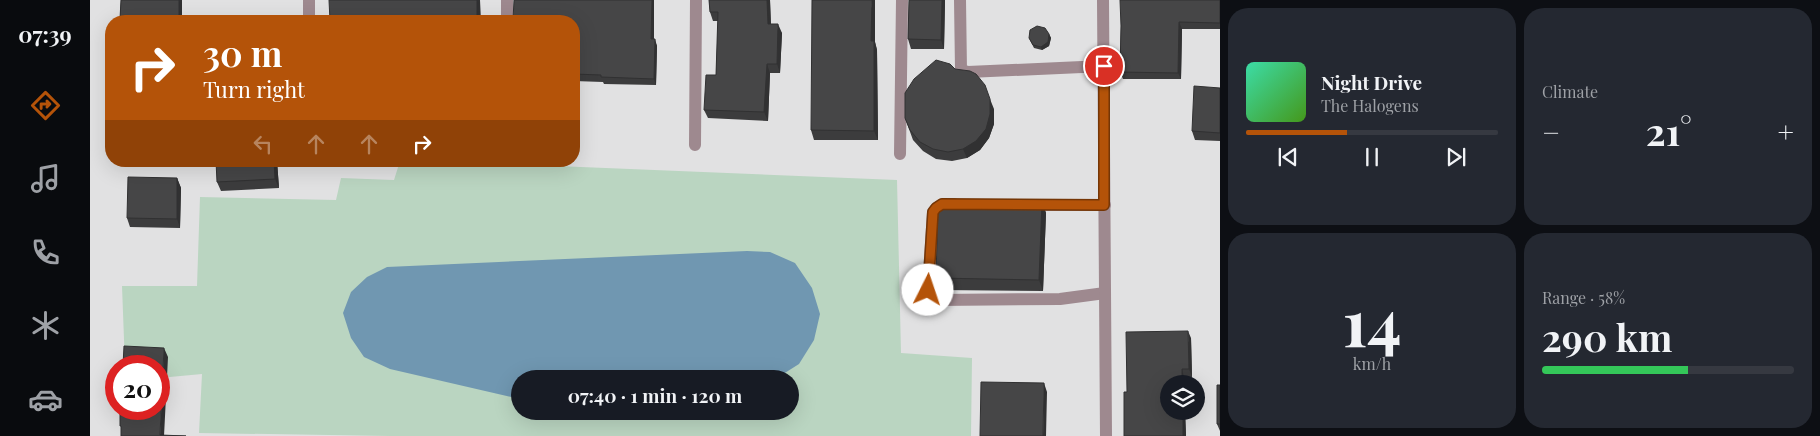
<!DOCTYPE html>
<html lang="en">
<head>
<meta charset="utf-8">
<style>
	:root { --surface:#171b24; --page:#242831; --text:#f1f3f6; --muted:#9ea1a6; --line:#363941; --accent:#b45309 }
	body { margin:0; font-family:"Playfair Display",serif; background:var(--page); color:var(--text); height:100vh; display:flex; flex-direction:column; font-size:19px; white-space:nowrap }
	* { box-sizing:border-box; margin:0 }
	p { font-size:16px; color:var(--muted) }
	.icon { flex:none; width:28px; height:28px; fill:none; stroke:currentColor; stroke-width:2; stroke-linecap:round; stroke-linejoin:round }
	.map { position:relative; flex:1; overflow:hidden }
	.side { display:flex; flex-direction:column; gap:8px; padding:8px; background:#0d0f14; width:600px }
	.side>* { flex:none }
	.top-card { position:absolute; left:15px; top:15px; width:475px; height:152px; border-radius:20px; box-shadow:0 5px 20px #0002; background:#b45309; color:#fff; overflow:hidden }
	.buttons { position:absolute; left:1070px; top:375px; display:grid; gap:10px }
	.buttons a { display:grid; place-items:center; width:45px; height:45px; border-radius:50%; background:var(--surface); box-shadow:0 5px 20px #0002; font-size:25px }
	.speed { position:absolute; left:15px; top:355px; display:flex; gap:10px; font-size:25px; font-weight:700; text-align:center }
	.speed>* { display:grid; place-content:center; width:65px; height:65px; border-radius:50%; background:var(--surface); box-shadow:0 5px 20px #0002; line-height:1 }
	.speed .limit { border:8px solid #d22; background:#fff; color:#111 }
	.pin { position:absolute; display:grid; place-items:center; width:42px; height:42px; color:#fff; margin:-21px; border:2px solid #fff; border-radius:50%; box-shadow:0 1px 5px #0007 }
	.me { position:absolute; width:55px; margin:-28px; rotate:4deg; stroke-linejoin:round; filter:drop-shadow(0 0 4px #0008) }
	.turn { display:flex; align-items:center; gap:18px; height:105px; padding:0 15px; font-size:22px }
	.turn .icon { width:65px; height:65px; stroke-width:2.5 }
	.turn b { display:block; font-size:35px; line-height:42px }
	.lanes { display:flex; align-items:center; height:48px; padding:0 15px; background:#0003; justify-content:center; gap:25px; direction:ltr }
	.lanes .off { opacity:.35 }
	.big { font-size:38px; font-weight:700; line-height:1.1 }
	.side .widget { flex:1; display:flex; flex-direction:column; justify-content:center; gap:8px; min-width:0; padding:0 18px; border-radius:20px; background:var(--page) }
	.side .dial { align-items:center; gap:0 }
	.dial b { font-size:65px; line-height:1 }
	.song { display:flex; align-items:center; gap:15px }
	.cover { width:60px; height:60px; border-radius:8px; background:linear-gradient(135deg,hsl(160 70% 55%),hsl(100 70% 35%)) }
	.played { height:5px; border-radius:2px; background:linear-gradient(90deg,var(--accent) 40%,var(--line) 40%) }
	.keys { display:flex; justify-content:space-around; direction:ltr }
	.heat { display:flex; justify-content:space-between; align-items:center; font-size:28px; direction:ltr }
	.charge { height:8px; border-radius:4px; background:linear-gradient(90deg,#34c759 58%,var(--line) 0) }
	.side .tiles { flex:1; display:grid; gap:8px; grid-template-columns:repeat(2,1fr) }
	.trip { position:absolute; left:421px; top:370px; width:288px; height:50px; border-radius:25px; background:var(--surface); box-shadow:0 5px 20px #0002; font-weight:700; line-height:50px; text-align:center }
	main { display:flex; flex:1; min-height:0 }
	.menu { display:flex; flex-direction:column; width:90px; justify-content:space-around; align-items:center; background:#090b0e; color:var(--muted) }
	.menu .icon { width:35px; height:35px }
	.menu .current { color:var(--accent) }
	.menu b { font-size:22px; color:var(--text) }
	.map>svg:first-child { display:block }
	.green { fill:#bad5c1; fill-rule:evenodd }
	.water { fill:#7097b1 }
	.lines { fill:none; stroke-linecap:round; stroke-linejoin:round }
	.lane { stroke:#9e898f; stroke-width:12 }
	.street { stroke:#9e898f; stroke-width:12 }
	.wall { fill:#3c3c3d }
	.shaded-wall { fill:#313132 }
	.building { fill:#464647; stroke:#313132 }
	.route-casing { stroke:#753606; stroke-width:12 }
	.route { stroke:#b45309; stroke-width:9 }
</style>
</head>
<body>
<main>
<nav class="menu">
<b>07:39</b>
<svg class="icon current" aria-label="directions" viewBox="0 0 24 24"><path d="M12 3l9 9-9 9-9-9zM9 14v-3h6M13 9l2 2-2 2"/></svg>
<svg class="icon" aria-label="music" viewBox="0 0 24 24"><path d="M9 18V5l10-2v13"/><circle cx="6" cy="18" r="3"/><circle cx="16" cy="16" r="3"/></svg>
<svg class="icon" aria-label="phone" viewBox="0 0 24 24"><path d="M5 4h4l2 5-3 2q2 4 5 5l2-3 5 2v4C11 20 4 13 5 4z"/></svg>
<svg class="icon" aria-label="climate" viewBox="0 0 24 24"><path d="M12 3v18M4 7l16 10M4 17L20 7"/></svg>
<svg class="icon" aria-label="car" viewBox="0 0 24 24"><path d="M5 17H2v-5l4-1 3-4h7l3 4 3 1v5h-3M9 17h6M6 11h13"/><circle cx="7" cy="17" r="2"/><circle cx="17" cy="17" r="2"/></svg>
</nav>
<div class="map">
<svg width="1130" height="436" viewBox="0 0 1130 436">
	<rect width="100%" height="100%" fill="#e1e1e2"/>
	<path class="green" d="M310,161H344L807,180L811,353L882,358L881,436H300L109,433L112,374L69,378V366H35L32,286H107L110,197L246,200L251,178L304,180ZM430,379H700V411H430Z"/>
	<path class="water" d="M657,251L680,252L705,263L722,288L730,314L724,340L709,364L690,376L672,379H430V399L300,369L274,357L261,338L253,313L261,292L277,277L297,267Z"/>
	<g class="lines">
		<path class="lane" d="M870,0L871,70L878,72L1014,66
			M864,204C855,204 848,204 843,212L838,290L840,298L847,300L970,299L1015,293
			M937,205H1015"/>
		<path class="street" d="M417,0V21
			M1013,0L1016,436
			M219,21V0
			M605,145L606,0
			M810,154L812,0"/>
	</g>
	<path class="wall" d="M31,0L92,21H31L30,19Z
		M564,0V39L567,46L566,85L514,84L513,82L484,81V21H424L423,20Z
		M619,0H680L681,24L692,33L690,73H680L678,121L618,118L614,110L626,75L628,21H623L620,12Z
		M785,0V42L787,50L788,140H724L721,130Z
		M819,0H855L854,49H821L818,39Z
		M1130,0V29H1092L1091,79H1033L1030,72L1031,26Z
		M959,34L961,38L959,46L952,50L944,48L939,38Z
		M1130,88V141L1105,140L1102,131Z
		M904,109V124L899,138L890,150L877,158L862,161L846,159L833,151L823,140L815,118Z
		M187,161L189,188L131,191L127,182Z
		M87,178L91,188L90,228L40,227L37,218Z
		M952,202L956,213L953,291L850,290L846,278Z
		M1101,338L1102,377H1094L1095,384H1079L1095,411L1096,436H1034Z
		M1130,385V431L1127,424Z"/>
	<path class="shaded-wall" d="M89,0H92V21H89Z
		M387,0H390L391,21H387Z
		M562,0H564V46L561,39Z
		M677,0H680L681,32L678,24Z
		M782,0H785V42L787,50L788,140L784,131L781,41Z
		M852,0H855L854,49L851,40Z
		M1089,22L1092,29L1091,79L1088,73Z
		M688,24L692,33L690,73L687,64Z
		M959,34L961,38L959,46L952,50L951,47Z
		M565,39L567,46L566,85L564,79Z
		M677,64L680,73L678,121L674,112Z
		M900,99L904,109V124L899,138L890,150L877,158L873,149Z
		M184,161H187L189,188L185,179Z
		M87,178L91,188L90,228L87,219Z
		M952,202L956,213L953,291L949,280Z
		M1098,331L1101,338L1102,377L1099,369Z
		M74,348L78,357L74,436H70Z
		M1092,369L1094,377L1095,384H1092Z
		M954,383L957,392L956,436H953Z
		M1093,411H1095L1096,436H1093Z"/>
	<path class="building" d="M31,0H89V20L30,19Z
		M239,0H387V21H240Z
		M424,0H562L561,39H565L564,79L511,77V75L484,74V21H427V20H423Z
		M619,0H677L678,24H688L687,64H677L674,112L614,110L616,75H626L628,12H620Z
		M722,0H782L781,41H784V131L721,130Z
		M819,0H852L851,40L818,39Z
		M1030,0H1130V23L1089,22L1088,73L1030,72L1031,26Z
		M947,26L955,28L959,34L958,42L951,47L943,45L939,38L940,30Z
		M846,60L860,64L865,69L880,71L886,74L895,85L900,99V114L896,129L886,141L873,149L858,152L843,149L830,142L820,130L815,118V93L824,79Z
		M1104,86L1130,88V133L1102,131Z
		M126,161H184L185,179L127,182Z
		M38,177L87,178V219L37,218Z
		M848,202H952L949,280L846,278Z
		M1098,331L1099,369H1092V384H1079V411H1093V436H1034V392H1037L1036,332Z
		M34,346L74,348L70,435L96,436H31V426H30V409H69V366H33Z
		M891,382L954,383L953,436H890Z
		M1127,385H1130V424H1127Z"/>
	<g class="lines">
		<defs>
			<path id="route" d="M838,290L843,212L846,208L852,204L1014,205V66"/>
		</defs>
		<use href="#route" class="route-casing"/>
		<use href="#route" class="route"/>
	</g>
</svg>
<div class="buttons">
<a><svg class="icon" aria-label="layers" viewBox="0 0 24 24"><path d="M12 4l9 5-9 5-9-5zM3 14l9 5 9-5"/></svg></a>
</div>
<div class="speed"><div class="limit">20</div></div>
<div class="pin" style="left:1014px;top:66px;background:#d93025"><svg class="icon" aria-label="arrive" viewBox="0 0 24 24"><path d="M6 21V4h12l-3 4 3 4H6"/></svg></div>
<svg class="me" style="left:838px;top:290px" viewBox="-20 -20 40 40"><circle r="19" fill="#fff"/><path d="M0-13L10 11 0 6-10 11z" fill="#b45309"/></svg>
<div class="trip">07:40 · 1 min · 120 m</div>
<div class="top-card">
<div class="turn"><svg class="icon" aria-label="right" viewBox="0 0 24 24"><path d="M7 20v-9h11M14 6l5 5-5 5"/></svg><div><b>30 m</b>Turn right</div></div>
<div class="lanes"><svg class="icon off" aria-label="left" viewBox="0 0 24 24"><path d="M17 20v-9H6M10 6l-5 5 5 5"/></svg><svg class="icon off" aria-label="ahead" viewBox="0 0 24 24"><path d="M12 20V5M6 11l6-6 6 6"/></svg><svg class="icon off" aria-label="ahead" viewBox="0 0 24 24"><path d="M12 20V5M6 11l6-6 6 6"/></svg><svg class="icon" aria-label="right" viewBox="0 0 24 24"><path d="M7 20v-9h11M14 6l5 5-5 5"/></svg></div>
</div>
</div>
<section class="side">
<div class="tiles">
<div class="widget">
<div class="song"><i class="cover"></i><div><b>Night Drive</b><p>The Halogens</p></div></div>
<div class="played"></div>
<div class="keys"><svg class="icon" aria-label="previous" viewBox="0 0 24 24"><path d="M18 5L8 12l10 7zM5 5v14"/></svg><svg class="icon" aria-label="pause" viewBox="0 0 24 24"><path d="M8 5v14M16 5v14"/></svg><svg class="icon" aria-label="next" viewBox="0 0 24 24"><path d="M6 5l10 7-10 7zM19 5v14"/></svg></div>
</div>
<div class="widget"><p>Climate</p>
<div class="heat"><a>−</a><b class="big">21°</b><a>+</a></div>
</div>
<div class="widget dial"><b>14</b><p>km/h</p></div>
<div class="widget"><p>Range · 58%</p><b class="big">290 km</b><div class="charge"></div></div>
</div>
</section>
</main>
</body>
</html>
